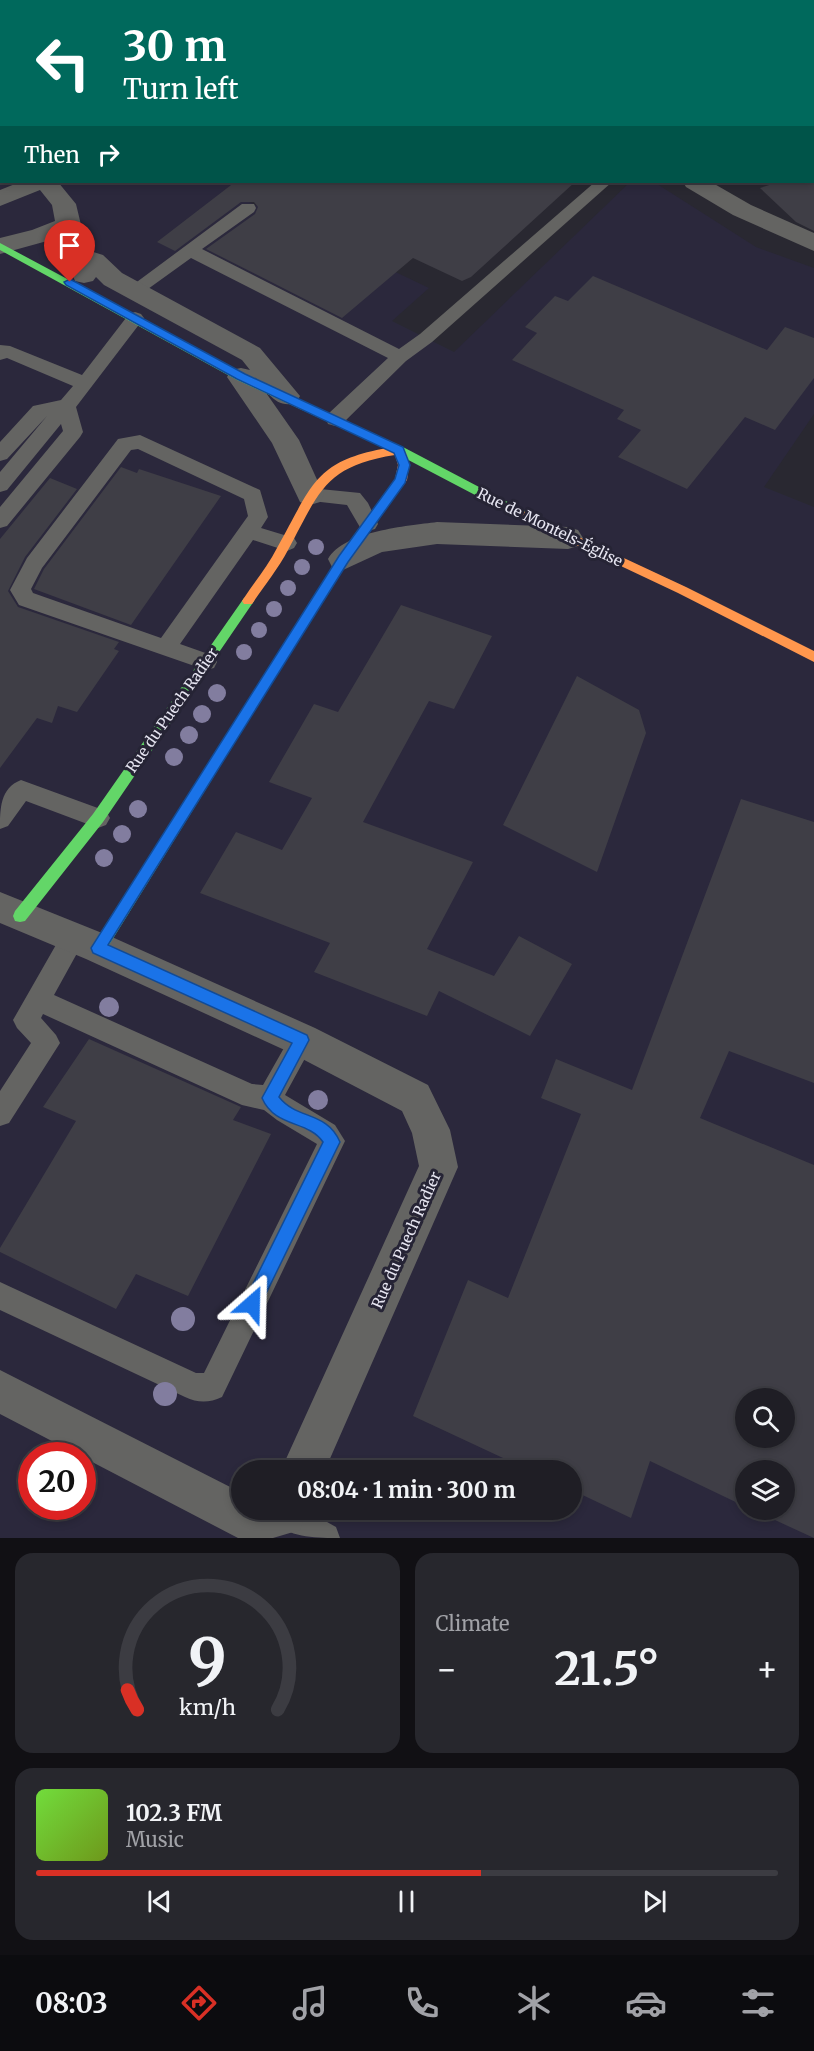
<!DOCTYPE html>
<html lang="en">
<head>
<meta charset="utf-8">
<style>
	:root { --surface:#1f1e25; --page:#27272d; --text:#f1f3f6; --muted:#a1a2a7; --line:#3c3c42; --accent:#d93025 }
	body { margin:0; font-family:Merriweather,serif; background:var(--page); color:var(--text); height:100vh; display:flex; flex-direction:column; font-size:22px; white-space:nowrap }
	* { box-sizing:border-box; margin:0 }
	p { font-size:20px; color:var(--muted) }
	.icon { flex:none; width:33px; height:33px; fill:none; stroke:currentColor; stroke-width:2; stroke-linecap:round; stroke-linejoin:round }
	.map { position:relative; height:1538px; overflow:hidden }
	.sheet { display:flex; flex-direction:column; gap:15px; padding:15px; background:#111014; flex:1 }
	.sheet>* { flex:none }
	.banner { position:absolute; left:0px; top:0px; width:814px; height:183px; box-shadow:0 3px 9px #0003,0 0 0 2px var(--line); background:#00695c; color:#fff; overflow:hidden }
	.buttons { position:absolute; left:735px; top:1388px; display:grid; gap:12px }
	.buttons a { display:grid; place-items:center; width:60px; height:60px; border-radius:50%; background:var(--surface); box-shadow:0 3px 9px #0003,0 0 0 2px var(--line); font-size:30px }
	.speed { position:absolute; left:18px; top:1442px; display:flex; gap:12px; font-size:30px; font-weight:700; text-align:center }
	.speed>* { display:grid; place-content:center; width:78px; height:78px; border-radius:50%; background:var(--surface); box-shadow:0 3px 9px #0003,0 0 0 2px var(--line); line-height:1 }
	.speed .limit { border:9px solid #d22; background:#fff; color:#111 }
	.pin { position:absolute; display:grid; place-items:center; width:51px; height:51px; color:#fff; margin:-62px -26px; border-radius:50% 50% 50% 0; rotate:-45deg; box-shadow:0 0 6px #0007 }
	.pin .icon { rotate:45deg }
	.me { position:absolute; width:66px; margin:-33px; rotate:25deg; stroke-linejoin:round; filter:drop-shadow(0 0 4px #0008) }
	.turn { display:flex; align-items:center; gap:21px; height:126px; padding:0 24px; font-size:27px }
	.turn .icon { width:78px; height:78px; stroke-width:2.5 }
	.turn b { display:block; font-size:42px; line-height:51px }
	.then { display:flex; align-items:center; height:57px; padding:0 24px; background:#0003; gap:12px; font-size:22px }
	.big { font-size:45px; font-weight:700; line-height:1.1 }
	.sheet .card { flex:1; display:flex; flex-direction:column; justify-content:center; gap:9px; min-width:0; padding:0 21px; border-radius:18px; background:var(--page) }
	.sheet .dial { align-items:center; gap:0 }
	.dial svg { height:156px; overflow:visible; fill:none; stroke:var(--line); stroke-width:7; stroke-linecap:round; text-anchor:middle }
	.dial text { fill:var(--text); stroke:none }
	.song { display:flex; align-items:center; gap:18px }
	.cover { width:72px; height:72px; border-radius:9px; background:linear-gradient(135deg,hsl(100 70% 55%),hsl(80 70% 35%)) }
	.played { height:6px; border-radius:3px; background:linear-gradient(90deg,var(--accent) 60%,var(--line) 60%) }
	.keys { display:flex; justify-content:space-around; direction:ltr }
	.heat { display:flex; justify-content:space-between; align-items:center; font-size:33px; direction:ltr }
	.sheet .tiles { flex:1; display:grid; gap:15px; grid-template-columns:1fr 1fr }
	.card:last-child { grid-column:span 2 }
	.trip { position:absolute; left:231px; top:1460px; width:351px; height:60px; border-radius:30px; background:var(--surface); box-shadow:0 3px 9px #0003,0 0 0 2px var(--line); font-weight:700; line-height:60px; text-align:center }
	.tabs { display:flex; height:96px; justify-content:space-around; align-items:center; background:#0c0c0f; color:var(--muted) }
	.tabs .icon { width:42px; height:42px }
	.tabs .active { color:var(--accent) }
	.tabs b { font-size:27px; color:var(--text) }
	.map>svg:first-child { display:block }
	.built { fill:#2b283c; fill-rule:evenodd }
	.building { fill:#3f3e46; fill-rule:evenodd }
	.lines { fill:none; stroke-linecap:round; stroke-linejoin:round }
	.lane { fill:#646462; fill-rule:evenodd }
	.street { fill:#646462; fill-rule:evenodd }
	.fast { fill:#63d668; fill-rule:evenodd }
	.slow { fill:#ff974d; fill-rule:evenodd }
	.tree { fill:#827d9f }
	.route { fill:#1a73e8; stroke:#114b97; stroke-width:1.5 }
	.labels { text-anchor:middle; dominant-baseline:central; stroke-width:6; stroke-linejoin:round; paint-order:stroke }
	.street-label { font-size:15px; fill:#e6e5f1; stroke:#262435 }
</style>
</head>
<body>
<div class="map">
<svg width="814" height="1538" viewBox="0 0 814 1538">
	<rect width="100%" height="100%" fill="#292831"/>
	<path class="built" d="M0,0L261,1L2,2V182H264L243,199L429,288L392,321L454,352L630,182H654L756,247L814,268V414L764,487L814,507V1538H0ZM746,1398H784V1437H746ZM32,1455H82V1506H32ZM242,1470H572V1509H242ZM746,1470H784V1509H746Z"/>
	<path class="building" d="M813,171H814V231L796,222L760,188L779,182H813Z
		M235,182H575L471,277L462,281L413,258L342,318L206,249L255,214L258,207L254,202H241L175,251L157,242Z
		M593,276L767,350L785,327L814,338V378L775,430L745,417L687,489L618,457L641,430L617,419L624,410L512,360L537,333L525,327L555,296L568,301Z
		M121,467L137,473L139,469L221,496L131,625L34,589L44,569Z
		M50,478L77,489L25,557L8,591L18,607L119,642L114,649L119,651L77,712L58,706L52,723L37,718L0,768V539Z
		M401,605L492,636L454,709L429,701L363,822L473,862L427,949L494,976L519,936L572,964L530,1036L439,991L427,1016L314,972L330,943L200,893L236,832L282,850L312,798L269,782L314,704L338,712Z
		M577,676L639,710L646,733L597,872L503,825Z
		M741,799L814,822V1083L729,1051L700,1118L814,1165V1538L751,1509H784V1470H746V1507L650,1461L631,1518L572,1490V1470H529L413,1416L468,1280L508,1298L581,1114L541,1098L556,1059L632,1090ZM746,1398H784V1437H746Z
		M89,1039L241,1107L233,1120L271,1134L188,1296L136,1274L116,1309L0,1252V1248L76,1121L43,1107Z"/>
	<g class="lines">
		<path class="lane" d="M762,0H776L777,2H762Z
			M813,55L814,56V66L813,65Z
			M0,143H2V153H0Z
			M595,182H612L432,342L406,361L342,424L335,426L328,424L326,419L328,414L388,358L191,258L141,294H129L126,290L242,204H254L256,208L254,212L202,249L399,349L420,334Z
			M135,312L141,314L144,318L76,407L83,432L80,437L7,526L0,528V507L63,431L61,424L7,490L0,492V472L47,416L7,459L0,461V442L33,406L61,400L73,386L7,358L0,360V345L10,346L82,375L129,314Z
			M140,435L260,490L268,517L261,528L294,538L297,543L294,548L287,551L253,540L180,644L214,656L217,662L214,668L206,670L19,605L10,590L27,558L118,439ZM138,449L244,499L248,516L161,638L33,593L31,589L42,568L131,450Z
			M310,488L360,493L368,503L378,524L375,529L368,531L361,529L347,505L303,500L300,495L303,490Z
			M21,780L106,811L110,818L106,825L98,828L26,801L8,826L0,829C0,809 0,788 21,780Z
			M74,926L83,929L86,937L54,995L252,1084L263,1085L293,1032L302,1028L311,1032L315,1040L285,1095L335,1125L345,1141L222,1397C209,1403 198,1403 185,1397L0,1310V1282L196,1373H204L317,1144L277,1120L264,1110L242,1105L43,1014L41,1018L56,1035L60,1043L9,1123L0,1126V1091L31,1043L17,1028L13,1020L65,929Z
			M271,1509H304L336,1527L340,1538C314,1538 281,1538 269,1514Z"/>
		<path class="street" d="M153,0H175V2H153Z
			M581,0H603V2H581Z
			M813,68H814L813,83Z
			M813,137H814V151H813Z
			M20,182H58L76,204L87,250L103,255L122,273L260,348L300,396L296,403C275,409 267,391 255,377L299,440L324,495L320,502L310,505L300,502L272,443L227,377L231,370L241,368L250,370L242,360L104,285L96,277L93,281L84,283L75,281L58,238L0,254V238L32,230L55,221L52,205L40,190L0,206V190Z
			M683,182H711L751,205L814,233V251L733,215L686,187Z
			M437,522L568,527L578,530L583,538L578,546L568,549L437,544L382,552L343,570L332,567L328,559C344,531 407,526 437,522Z
			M0,892L112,937L315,1028L428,1085L450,1130L458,1167L325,1470H281L419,1166L412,1133L402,1111L289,1052L86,959L0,923Z
			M0,1370L242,1493V1509H308L300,1530L273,1538H238L0,1414Z"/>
		<path class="fast" d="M0,243L245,374L403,447L525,511L527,514L521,518L517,517L395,453L237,380L0,250Z
			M319,593L325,598L323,601L104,953L99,955L94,953L92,948L94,943L315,595Z
			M248,596L252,598L254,601L252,604L103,822L25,921L20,922L15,921L13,916L15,911L93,814L244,598Z"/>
		<path class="slow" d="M399,446C411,452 409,468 407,480L347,562L323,601L319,603L313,598L339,556L395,479L398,465L395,455C324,466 319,493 288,550C278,569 264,586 252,604H244L242,601L244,598C255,581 268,566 277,548C315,480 315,459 399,446Z
			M521,510L686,587L814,651V662L678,593L517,517L515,514L517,511Z"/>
	</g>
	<g class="tree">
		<circle cx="316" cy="547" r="8"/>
		<circle cx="302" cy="567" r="8"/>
		<circle cx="288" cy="588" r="8"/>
		<circle cx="274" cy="609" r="8"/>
		<circle cx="259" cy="630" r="8"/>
		<circle cx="244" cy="652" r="8"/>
		<circle cx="217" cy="693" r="9"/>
		<circle cx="202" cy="714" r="9"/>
		<circle cx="189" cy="735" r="9"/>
		<circle cx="174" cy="757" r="9"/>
		<circle cx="138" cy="809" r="9"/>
		<circle cx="122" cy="834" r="9"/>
		<circle cx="104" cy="858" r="9"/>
		<circle cx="109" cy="1007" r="10"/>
		<circle cx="318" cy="1100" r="10"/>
		<circle cx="183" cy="1319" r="12"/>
		<circle cx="165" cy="1394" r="12"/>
	</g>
	<path class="route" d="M70,279L245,374L403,447L410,465L405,483L348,562L108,945L307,1035L309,1040L279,1097C297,1120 327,1111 340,1142L258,1310L252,1313L246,1310L244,1304L246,1298L323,1142C308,1120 275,1128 262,1098L292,1043L93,953L91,948L339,556L395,479L399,465L394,453L237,379L66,285L64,282Z"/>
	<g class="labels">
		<g class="street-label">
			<text transform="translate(550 527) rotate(26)">Rue de Montels-Église</text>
			<text transform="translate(172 710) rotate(-55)">Rue du Puech Radier</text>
			<text transform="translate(406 1240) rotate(-66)">Rue du Puech Radier</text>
		</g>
	</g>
</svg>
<div class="buttons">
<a><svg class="icon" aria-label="search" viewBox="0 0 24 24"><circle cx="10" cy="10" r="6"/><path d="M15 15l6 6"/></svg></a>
<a><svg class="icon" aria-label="layers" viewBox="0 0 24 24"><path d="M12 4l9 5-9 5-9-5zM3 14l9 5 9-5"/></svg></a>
</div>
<div class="speed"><div class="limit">20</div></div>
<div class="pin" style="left:70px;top:282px;background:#d93025"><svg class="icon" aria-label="arrive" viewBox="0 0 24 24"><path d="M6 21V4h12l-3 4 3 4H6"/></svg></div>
<svg class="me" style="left:252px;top:1304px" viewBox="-20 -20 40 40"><path d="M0-17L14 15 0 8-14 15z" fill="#1a73e8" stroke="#fff" stroke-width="4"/></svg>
<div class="trip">08:04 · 1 min · 300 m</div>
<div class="banner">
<div class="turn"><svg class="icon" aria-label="left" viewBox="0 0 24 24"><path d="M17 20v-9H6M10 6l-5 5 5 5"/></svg><div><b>30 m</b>Turn left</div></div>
<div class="then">Then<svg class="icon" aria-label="right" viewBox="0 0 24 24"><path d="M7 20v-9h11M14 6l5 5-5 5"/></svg></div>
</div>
</div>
<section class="sheet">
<div class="tiles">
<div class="card dial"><svg viewBox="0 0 100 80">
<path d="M14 69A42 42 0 1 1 86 69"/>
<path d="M14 69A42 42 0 0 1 9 59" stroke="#d93025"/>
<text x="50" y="56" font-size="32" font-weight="700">9</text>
<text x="50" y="72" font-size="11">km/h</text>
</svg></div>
<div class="card"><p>Climate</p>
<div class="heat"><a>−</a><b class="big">21.5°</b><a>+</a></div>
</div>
<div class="card">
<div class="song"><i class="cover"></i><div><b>102.3 FM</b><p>Music</p></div></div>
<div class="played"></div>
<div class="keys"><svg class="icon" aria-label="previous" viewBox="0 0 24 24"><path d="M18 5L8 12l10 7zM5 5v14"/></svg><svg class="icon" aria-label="pause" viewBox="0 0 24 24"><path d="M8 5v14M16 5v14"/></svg><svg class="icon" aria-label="next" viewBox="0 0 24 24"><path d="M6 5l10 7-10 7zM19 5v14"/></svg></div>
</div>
</div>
</section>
<nav class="tabs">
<b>08:03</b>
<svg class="icon active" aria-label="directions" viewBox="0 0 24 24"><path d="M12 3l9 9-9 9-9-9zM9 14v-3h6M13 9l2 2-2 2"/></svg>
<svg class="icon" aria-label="music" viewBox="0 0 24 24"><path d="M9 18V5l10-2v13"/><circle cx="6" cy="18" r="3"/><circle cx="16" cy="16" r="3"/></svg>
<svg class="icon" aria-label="phone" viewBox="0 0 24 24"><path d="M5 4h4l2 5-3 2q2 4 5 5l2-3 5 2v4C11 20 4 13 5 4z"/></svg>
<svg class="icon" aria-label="climate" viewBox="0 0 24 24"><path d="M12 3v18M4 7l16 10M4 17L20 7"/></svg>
<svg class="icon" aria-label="car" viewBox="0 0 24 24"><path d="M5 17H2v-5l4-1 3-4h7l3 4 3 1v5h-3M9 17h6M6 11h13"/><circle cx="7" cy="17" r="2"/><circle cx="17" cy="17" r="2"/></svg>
<svg class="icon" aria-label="filters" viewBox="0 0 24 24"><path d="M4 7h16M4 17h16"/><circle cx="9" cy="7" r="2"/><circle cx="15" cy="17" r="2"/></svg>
</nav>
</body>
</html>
